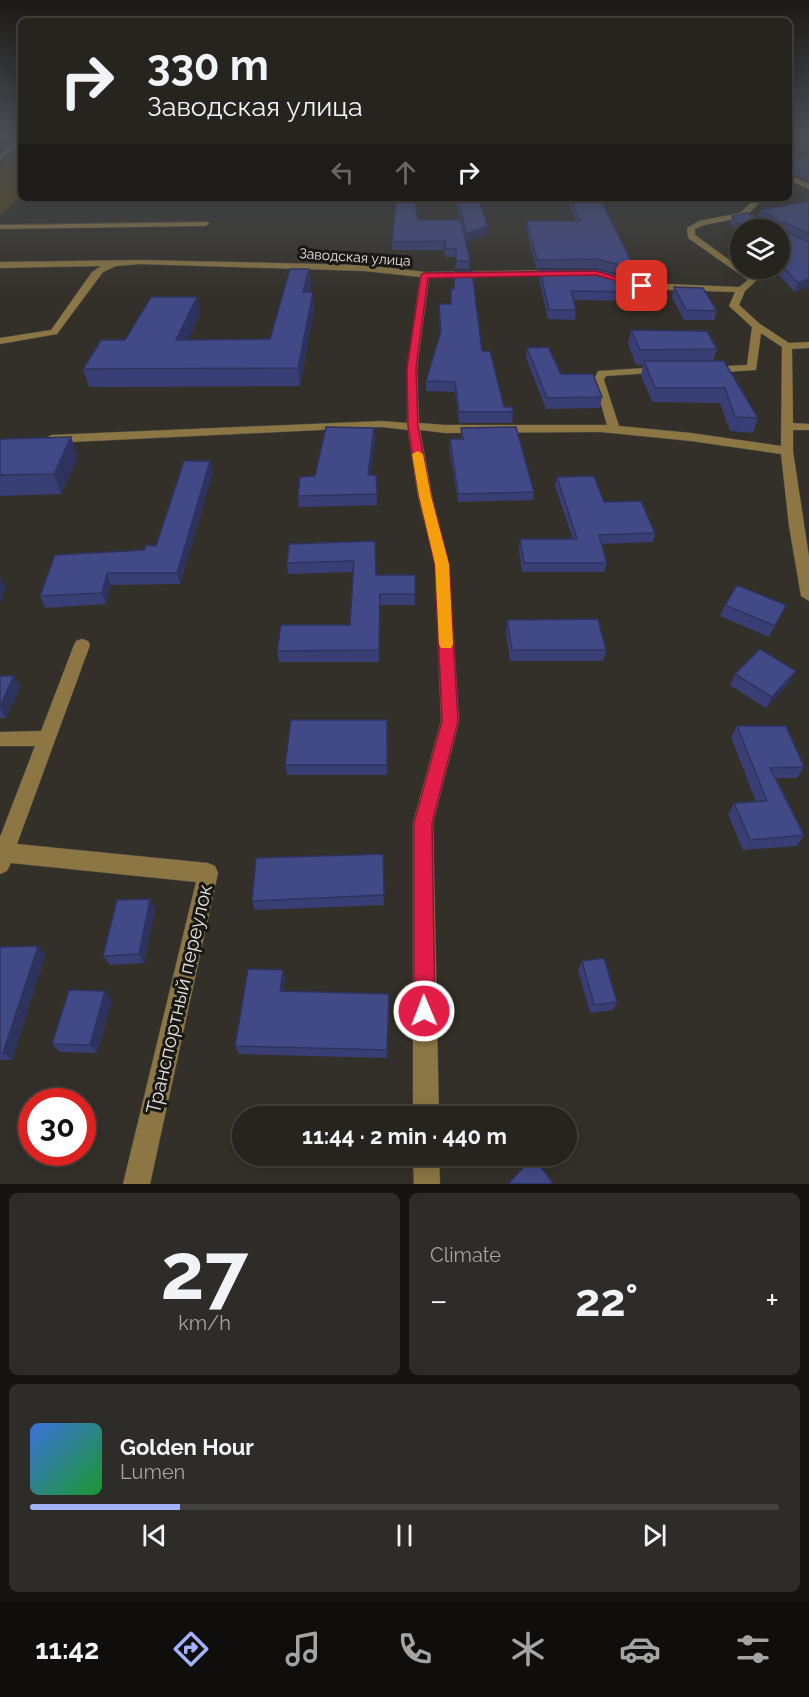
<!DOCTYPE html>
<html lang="en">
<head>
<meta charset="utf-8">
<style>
	:root { --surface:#26241f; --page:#2e2c28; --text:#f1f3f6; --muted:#a4a4a4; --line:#42413d; --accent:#a4b1fc }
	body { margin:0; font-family:Raleway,sans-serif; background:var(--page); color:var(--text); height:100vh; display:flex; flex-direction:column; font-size:22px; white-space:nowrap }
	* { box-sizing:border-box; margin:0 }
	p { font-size:20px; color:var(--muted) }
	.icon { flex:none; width:33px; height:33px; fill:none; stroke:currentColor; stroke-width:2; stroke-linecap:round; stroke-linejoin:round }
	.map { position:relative; height:1184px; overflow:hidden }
	.details { display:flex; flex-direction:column; gap:9px; padding:9px; background:#151411; flex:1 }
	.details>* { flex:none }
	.banner { position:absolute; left:18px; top:18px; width:774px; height:183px; border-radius:9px; box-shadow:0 3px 15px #0003,0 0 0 2px var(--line); background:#26241f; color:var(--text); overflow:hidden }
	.tools { position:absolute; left:730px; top:219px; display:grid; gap:12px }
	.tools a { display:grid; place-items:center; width:60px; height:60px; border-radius:50%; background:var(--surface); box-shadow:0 3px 15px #0003,0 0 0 2px var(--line); font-size:30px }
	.speed { position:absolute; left:18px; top:1088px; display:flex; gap:12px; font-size:30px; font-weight:700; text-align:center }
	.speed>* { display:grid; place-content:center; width:78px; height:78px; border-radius:50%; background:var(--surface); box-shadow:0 3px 15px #0003,0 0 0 2px var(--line); line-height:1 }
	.speed .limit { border:9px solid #d22; background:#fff; color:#111 }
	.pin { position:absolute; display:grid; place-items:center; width:51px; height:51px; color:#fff; margin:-26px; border-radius:12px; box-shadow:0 3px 9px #0006 }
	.me { position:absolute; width:66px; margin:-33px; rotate:359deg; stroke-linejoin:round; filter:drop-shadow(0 0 4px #0008) }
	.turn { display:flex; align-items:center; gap:21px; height:126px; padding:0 30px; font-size:27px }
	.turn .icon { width:78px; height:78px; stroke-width:2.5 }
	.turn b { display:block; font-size:42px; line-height:51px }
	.lanes { display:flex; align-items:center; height:57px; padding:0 30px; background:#0003; justify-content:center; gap:30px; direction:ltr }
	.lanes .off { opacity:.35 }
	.big { font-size:45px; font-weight:700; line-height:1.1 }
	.details .tile { flex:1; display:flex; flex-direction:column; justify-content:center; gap:9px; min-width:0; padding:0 21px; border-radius:9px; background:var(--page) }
	.details .dial { align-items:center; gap:0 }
	.dial b { font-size:78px; line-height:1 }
	.song { display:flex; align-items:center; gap:18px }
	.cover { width:72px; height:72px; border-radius:9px; background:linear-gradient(135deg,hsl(220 70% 55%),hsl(130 70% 35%)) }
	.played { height:6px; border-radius:3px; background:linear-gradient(90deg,var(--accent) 20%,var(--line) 20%) }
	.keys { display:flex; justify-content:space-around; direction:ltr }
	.heat { display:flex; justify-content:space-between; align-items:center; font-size:33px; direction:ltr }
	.details .tiles { flex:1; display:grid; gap:9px; grid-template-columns:1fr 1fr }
	.tile:last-child { grid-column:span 2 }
	.trip { position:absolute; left:232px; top:1106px; width:345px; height:60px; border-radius:30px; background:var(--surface); box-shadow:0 3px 15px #0003,0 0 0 2px var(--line); font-weight:700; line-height:60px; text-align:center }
	.tabs { display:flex; height:96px; justify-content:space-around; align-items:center; background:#0f0e0c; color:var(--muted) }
	.tabs .icon { width:42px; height:42px }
	.tabs .current { color:var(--accent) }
	.tabs b { font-size:27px; color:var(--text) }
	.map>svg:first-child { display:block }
	.green { fill:#554417 }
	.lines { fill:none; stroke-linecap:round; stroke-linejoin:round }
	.minor-casing { stroke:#4f4c46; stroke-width:1 }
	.minor { fill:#8b7644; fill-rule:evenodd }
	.wall { fill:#393f74 }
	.shaded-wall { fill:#2e335e }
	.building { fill:#424987; stroke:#2e335e; stroke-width:1.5 }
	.route { fill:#e11d48; stroke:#92132f; stroke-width:1.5 }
	.slow { fill:#f59e0b }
	.labels { text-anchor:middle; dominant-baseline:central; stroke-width:6; stroke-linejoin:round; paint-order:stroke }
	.far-street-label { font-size:14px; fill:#e3e1dd; stroke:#191815 }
	.near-street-label { font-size:20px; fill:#e3e1dd; stroke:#191815 }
</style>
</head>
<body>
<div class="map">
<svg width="809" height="1184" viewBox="0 0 809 1184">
	<rect width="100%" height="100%" fill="#333029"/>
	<path class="green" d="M21,150V196L0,216V168Z"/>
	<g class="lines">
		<defs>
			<path id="minor" d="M21,138V143L0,160V155Z
				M789,175L809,184V189L789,180Z
				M756,198H764L745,217L704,225L695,229V235L757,280L745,291L739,305L760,324L789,343L809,342V348L792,349L793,423L809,424V430H793V451L809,557V601L801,596L789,526L781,454L691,441L601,432L445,433L420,430L432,496L449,565L459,721L433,823L439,1116H413V823L441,721L435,565L418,496L408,430L382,427L51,443L45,439L51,435L382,421L407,423V368L420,277L364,271L140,264L116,266L103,272L57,334L0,344V338L51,330L92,272L101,266L0,268V262L140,260L364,265L425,272L560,270L563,271V275L429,278L417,368L419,423L445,425H607L594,380L598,371L662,367L666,368V372L606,376L604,380L619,426L691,433L781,446L782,347L761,333L756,370L710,373L705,370L710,367L747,365L752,327L729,306L735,292L642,289L620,281L624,278L642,283L739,287L748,280L688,238L687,228L699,221L740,213Z
				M208,222L209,224L205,226L0,229V225Z
				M82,639L88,641L90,645L17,844L208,863L215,866L218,873L150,1184H123L196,882L11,863L7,871L0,874V837L35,746H0V732L41,731L74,645L76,641Z
				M413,1155H439L440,1184H414Z"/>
		</defs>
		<use href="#minor" class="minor-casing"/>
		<use href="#minor" class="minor"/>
	</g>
	<path class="wall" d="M791,135H809V147Z
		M789,158H809V182L789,171Z
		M454,198H478L488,226V235L467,241L463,226L470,261L469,269H455L456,257H445L444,250H392V242L418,220H461Z
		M571,200L635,269L633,278L596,268H536L526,229V221H576L570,208Z
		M809,201V287L795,292L772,268H780V230H741V236L730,224L732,216L758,218L760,210Z
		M309,269L311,285L309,292L314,308L300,386L89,387L83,369L125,340L197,297L200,314L188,340L270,339Z
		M540,270L646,292L644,301L574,300L576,310L575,320L548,319L539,279Z
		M674,287L717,311L714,320H684L672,297Z
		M439,304L482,351L504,407L513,412L512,423H459L455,392L426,391V381L440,334Z
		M631,330L717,349L713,361L758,418L753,433L730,431L720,403L652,402L641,375L643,365H636L628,344Z
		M527,348L561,374L602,397L600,408L546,409L526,358Z
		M374,428L375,439L370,475H376L377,505L299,507L298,496L315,476Z
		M461,428L534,492L533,500L458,502L449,447L450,439H461Z
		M71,437L78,457L61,494L0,496V439Z
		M213,472L180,584L111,585L106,604L45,608L40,596L156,546Z
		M557,477L604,502L655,533L653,542L601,544L607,563L604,572H522L519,548L520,539H573L555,486Z
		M375,541L376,575H415V605H380L379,662H279L277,651L350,625L353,572L288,574L287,563Z
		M725,605H786L769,637L720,616Z
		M507,620L606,650L603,661H510L506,631Z
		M735,674L790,682L766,708L730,685Z
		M0,676L20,687L6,718H0Z
		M737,726L804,767L797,778H776L804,835L797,846L743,850L728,814L734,803L756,802L731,737Z
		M388,731L387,775H287L285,765Z
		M383,854L384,905L255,910L252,901Z
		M155,908L144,963L110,965L103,956Z
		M38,946L45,955L12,1060H0V947Z
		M582,961L617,1002L613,1010L590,1013L578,970Z
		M283,970L285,979L283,991L389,994L387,1058L239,1054L235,1046Z
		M112,999L97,1053L60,1052L52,1044Z"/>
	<path class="shaded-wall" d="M488,226V235L467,241V233Z
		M309,269L311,285L305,308L303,292Z
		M809,279V287L795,292L798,283Z
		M313,292L314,308L300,386L298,368Z
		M197,297L200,314L180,357L176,340Z
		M374,428L375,439L369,486L368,475Z
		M71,437L78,457L61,494L54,474Z
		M210,461L213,472L180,584L177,573Z
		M107,573L111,585L106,604L102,593Z
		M0,577L6,588L0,603Z
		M796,671L790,682L766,708L772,697Z
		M14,676L20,687L6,718L0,708V706Z
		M150,899L155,908L144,963L139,954Z
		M38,946L45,955L12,1060L3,1053Z
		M283,970L285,979L282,1000L280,991Z
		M105,991L112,999L97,1053L90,1045Z"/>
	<path class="building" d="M802,135H809V139Z
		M789,158H809V174L789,163Z
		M396,198H414L418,220H461L470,261H456V249H445V241L392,242Z
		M457,198H478L488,226L467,233Z
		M571,200H601L635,269L597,259L537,260L526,221H580Z
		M809,201V234L784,222H781L780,229L809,242V279L798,283L780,264V230H745L732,216L747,213L763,221L776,224L778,220L760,210Z
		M290,269H309L303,292H313L298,368L83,369L101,340H125L151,297H197L176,340L270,339Z
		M597,269L641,281L646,292L571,291L576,310H549L540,270Z
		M455,271H472L482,351H490L504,407H512L513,412H459L455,382L426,381L441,331L439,304H451V289H454Z
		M674,287L703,288L717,311L686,310Z
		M631,330L707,331L717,349L640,350Z
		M548,347L561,374H593L602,397L547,398L527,348Z
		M644,361H724L758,418L735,417L725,388H655Z
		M326,427L374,428L368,475H376L377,494L298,496L300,477L315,476Z
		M516,427L534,492L458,494L450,439H463L461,428Z
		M71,437L54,474L0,475V439Z
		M184,461H210L177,573H107L102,593L40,596L55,555L144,550L146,545L156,546Z
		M594,476L604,502L641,501L655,533L599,535L607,563H524L520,539H577L557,477Z
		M375,541L376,575H415V594H380L379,650L277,651L281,625H350L354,561L287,563L289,544Z
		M737,585L786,605L775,626L725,605Z
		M598,619L606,650H512L507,620Z
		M760,649L796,671L772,697L735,674Z
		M0,676H14L0,706Z
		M291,720H387V765H285Z
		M737,726H786L804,767L770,768L804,835L750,840L734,803L767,801Z
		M383,854L384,895L252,901L256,858Z
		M150,899L139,954L103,956L117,900Z
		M38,946L3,1053H0V947Z
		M604,958L617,1002L594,1005L582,961Z
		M248,969L283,970L280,991L389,994L387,1050L235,1046Z
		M69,990L105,991L90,1045L52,1044Z
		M533,1157L553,1183L552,1184H508Z"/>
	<linearGradient id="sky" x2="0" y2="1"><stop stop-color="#1c1a17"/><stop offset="0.45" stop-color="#4a4e54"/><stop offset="1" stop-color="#4a4e54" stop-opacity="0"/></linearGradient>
	<rect width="809" height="301" fill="url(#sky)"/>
	<path class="route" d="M596,271L646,286L642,288L596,275L428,278L416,368L418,426L431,496L449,564L458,721L432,823L435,1011L432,1018L424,1021L417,1018L414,1011V823L442,721L435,564L419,496L408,426L407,368L421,275L424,273Z"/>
	<path class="slow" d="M418,451L423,454L431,496L449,564L453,644L451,648H441L439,644L435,564L419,496L412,454Z"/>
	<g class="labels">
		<g class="far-street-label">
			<text transform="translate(355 257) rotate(4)">Заводская улица</text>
		</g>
		<g class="near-street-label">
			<text transform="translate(179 999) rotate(-77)">Транспортный переулок</text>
		</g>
	</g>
</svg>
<div class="tools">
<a><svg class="icon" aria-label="layers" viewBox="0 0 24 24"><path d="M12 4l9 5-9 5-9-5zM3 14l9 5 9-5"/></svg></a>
</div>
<div class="speed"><div class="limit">30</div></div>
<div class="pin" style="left:642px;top:286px;background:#d93025"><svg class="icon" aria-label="arrive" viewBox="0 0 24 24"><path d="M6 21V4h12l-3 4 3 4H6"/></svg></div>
<svg class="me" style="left:424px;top:1011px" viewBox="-20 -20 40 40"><circle r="17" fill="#e11d48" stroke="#fff" stroke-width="3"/><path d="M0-11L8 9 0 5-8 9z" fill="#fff"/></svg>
<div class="trip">11:44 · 2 min · 440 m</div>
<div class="banner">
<div class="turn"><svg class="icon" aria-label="right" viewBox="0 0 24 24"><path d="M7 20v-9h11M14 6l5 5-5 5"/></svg><div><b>330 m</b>Заводская улица</div></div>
<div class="lanes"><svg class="icon off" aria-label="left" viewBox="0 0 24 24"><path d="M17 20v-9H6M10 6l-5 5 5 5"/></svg><svg class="icon off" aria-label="ahead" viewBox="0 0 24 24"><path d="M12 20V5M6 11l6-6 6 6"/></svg><svg class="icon" aria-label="right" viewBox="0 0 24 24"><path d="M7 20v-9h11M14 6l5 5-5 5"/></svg></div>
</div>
</div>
<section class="details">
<div class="tiles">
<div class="tile dial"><b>27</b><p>km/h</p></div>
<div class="tile"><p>Climate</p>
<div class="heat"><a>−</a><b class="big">22°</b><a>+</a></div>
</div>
<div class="tile">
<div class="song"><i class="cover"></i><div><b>Golden Hour</b><p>Lumen</p></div></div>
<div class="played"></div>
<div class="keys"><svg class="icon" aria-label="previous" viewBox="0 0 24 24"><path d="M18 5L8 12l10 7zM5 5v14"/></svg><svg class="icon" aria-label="pause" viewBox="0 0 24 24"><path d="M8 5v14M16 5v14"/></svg><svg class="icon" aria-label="next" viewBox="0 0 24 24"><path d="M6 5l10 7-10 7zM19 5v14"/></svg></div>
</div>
</div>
</section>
<nav class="tabs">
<b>11:42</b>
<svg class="icon current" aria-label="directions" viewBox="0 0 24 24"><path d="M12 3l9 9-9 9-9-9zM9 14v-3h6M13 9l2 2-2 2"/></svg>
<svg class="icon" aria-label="music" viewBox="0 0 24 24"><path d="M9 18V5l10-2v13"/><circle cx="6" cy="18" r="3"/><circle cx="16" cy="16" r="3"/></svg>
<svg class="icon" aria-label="phone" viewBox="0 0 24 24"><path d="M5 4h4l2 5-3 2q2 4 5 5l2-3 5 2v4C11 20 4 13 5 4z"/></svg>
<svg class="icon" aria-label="climate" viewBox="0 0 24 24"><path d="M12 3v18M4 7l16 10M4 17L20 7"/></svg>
<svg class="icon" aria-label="car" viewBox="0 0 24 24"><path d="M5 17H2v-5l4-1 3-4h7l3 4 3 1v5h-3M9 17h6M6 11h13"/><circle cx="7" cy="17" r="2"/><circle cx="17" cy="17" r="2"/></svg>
<svg class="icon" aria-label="filters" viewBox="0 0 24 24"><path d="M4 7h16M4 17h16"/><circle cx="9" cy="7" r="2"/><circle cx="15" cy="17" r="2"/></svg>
</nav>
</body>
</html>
